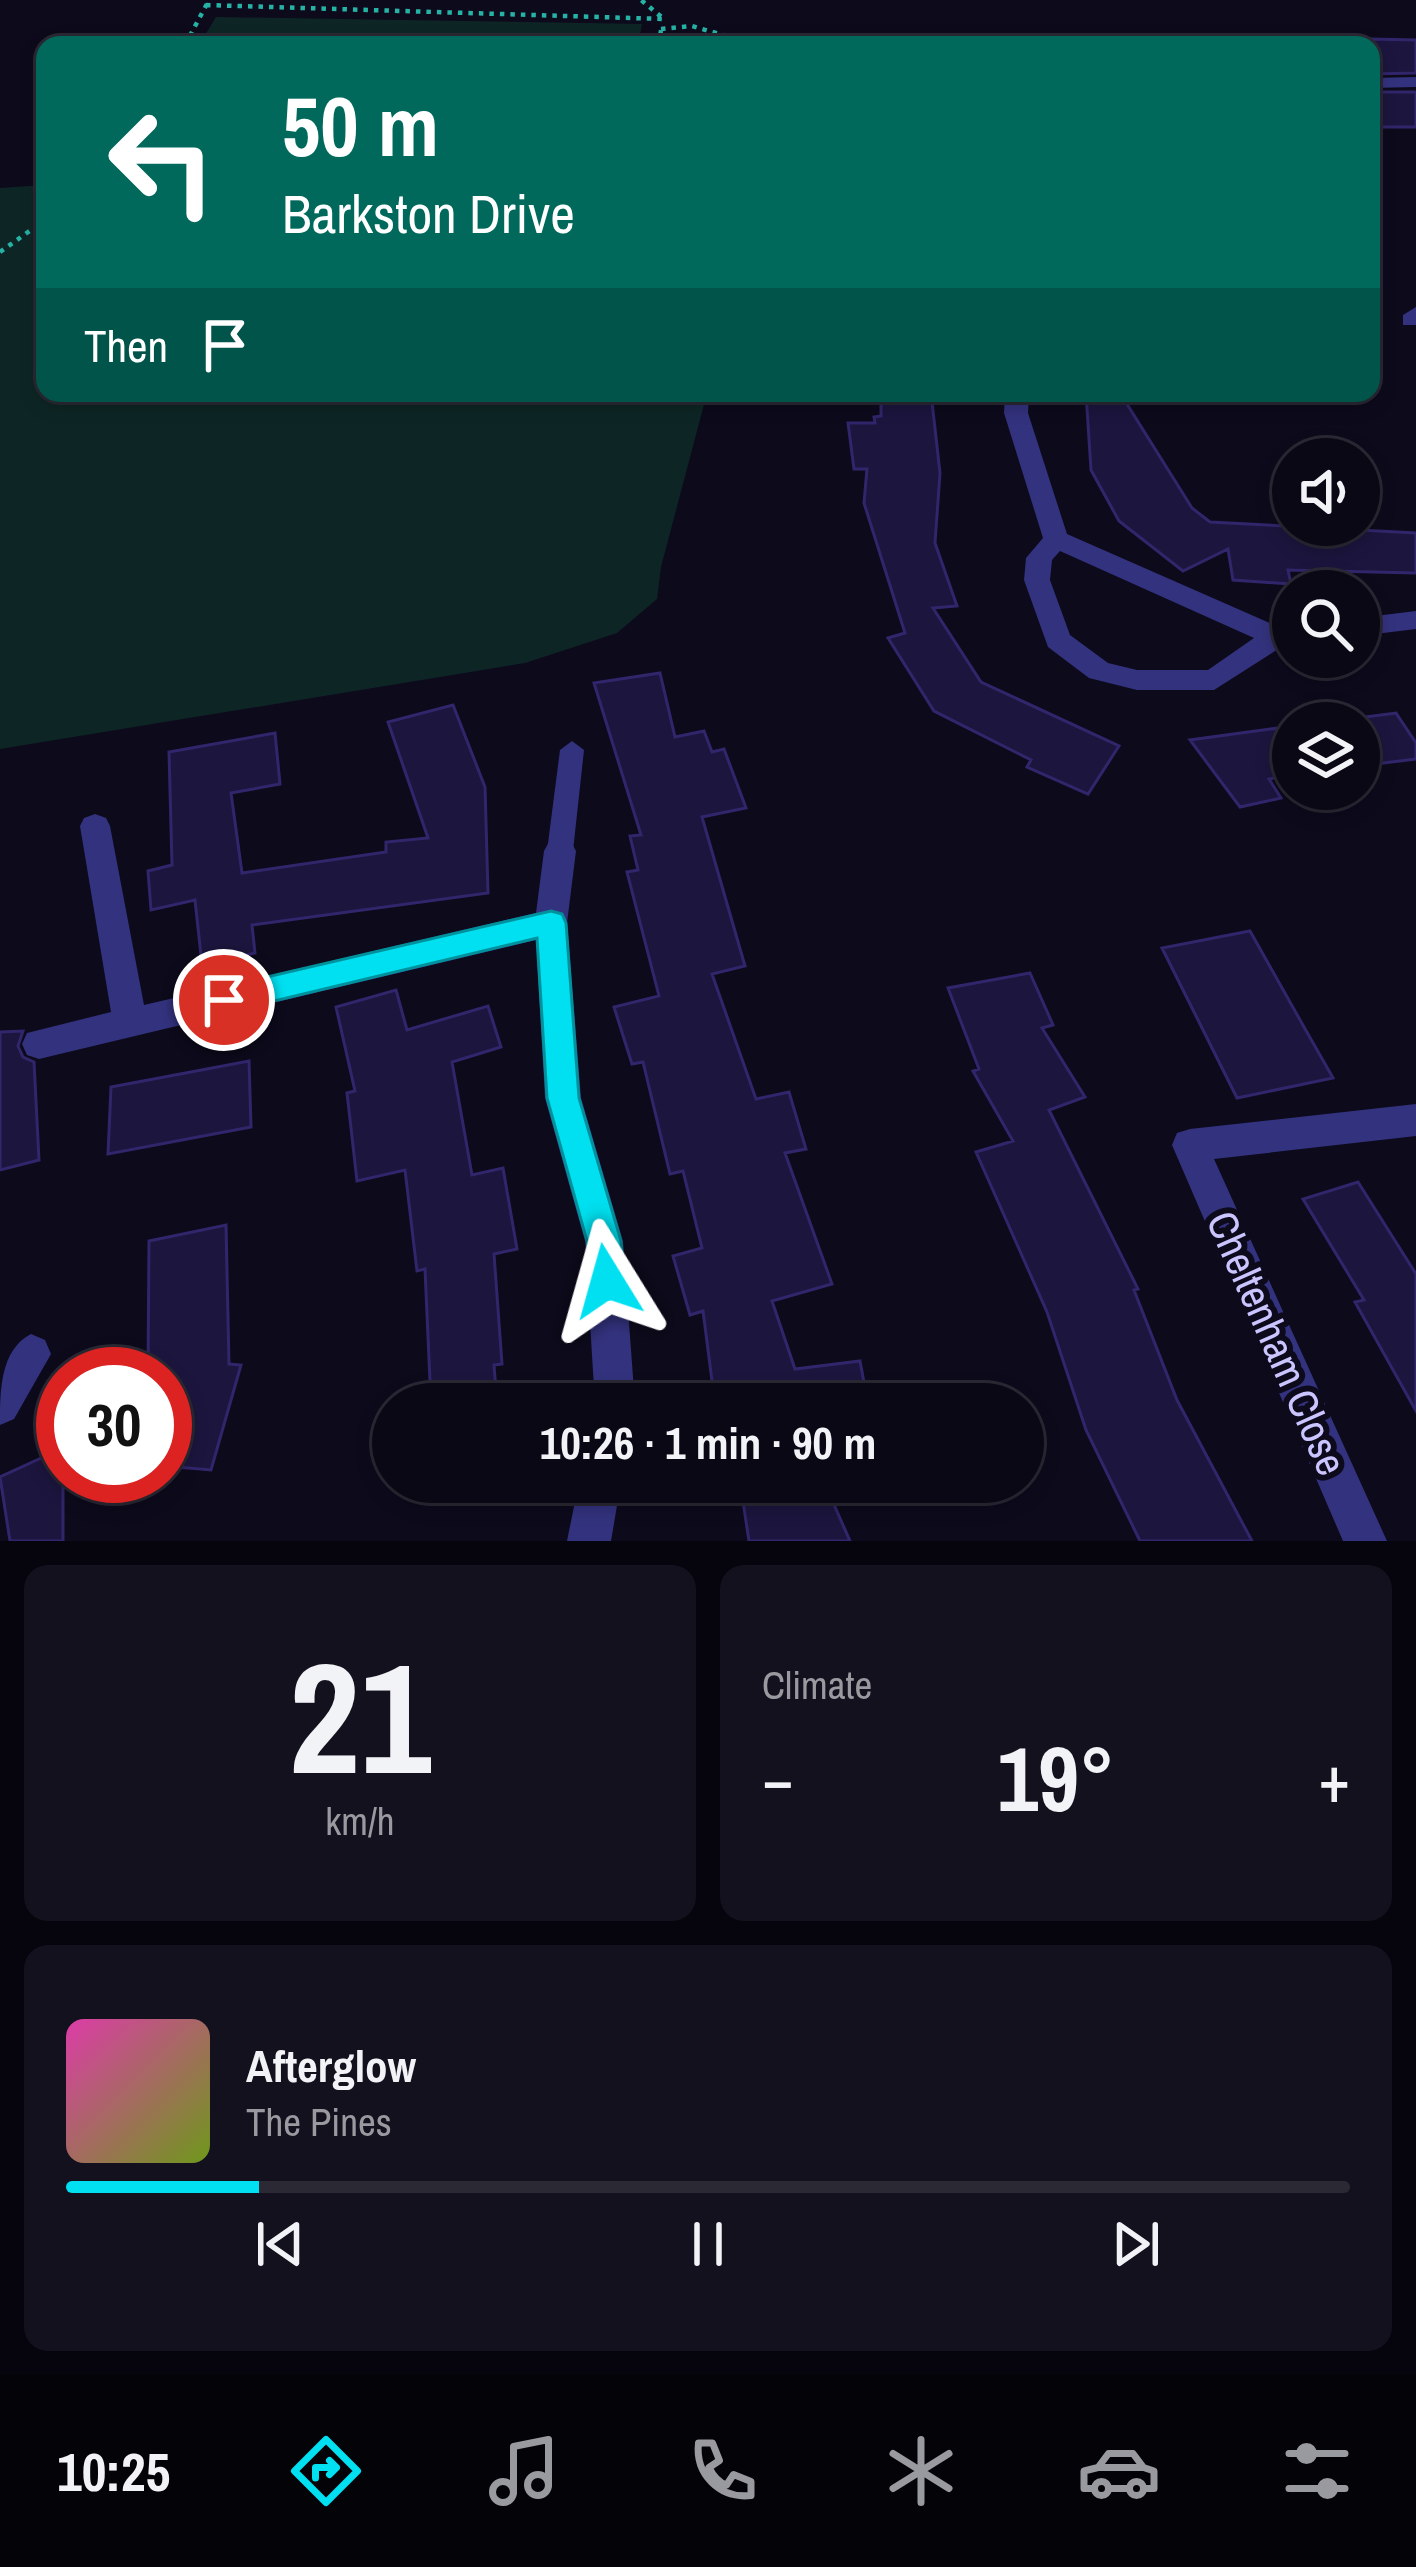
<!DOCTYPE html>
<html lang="en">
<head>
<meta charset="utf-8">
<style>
	:root { --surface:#0a0815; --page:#13111e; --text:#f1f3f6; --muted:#999aa0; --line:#2a2934; --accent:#00e0f0 }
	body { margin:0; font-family:"Archivo Narrow",sans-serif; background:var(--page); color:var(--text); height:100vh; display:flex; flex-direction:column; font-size:45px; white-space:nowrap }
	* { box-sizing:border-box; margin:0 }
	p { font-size:39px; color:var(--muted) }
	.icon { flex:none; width:66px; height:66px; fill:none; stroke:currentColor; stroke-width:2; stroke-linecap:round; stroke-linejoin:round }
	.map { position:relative; height:1541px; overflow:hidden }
	.details { display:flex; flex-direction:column; gap:24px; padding:24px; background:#06040c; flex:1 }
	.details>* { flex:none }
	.banner { position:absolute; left:36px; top:36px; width:1344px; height:366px; border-radius:24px; box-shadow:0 6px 18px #0003,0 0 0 3px var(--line); background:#00695c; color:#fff; overflow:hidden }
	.fabs { position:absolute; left:1272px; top:438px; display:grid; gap:24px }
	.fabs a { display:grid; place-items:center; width:108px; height:108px; border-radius:50%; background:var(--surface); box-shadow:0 6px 18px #0003,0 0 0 3px var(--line); font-size:60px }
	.speed { position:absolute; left:36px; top:1347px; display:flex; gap:24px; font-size:60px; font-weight:700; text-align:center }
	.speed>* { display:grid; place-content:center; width:156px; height:156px; border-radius:50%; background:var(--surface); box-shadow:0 6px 18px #0003,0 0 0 3px var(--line); line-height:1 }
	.speed .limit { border:18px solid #d22; background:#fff; color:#111 }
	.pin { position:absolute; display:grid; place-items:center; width:102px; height:102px; color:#fff; margin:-51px; border:6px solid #fff; border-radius:50%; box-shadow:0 3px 12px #0007 }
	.me { position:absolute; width:132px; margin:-66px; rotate:352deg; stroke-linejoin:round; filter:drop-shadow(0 0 9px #0008) }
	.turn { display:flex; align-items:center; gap:42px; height:252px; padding:0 48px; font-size:54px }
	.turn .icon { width:156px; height:156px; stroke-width:2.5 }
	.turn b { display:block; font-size:84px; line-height:102px }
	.then { display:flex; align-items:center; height:114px; padding:0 48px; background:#0003; gap:24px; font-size:45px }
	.big { font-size:90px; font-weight:700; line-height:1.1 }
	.details .card { flex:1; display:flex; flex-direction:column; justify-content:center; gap:18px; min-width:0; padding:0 42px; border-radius:24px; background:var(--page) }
	.details .dial { align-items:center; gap:0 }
	.dial b { font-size:156px; line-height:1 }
	.song { display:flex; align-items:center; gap:36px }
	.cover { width:144px; height:144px; border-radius:18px; background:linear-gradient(135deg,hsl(320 70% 55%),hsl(80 70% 35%)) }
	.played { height:12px; border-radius:6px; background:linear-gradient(90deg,var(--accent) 15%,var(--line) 15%) }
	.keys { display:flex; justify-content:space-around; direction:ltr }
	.heat { display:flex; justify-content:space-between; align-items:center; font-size:66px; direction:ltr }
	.details .tiles { flex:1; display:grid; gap:24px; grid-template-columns:1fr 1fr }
	.card:last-child { grid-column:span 2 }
	.trip { position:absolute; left:372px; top:1383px; width:672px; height:120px; border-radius:60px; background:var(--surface); box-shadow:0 6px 18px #0003,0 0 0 3px var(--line); font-weight:700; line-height:120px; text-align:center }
	.tab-bar { display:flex; height:192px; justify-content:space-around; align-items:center; background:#040308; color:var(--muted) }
	.tab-bar .icon { width:84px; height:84px }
	.tab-bar .active { color:var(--accent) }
	.tab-bar b { font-size:54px; color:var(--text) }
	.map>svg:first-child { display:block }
	.green { fill:#0d2625 }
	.building { fill:#1c153e; stroke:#31266b; stroke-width:3 }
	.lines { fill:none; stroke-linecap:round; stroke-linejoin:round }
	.path { stroke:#26b2a5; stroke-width:4.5; stroke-dasharray:4.5 6; stroke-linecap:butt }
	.lane { fill:#33327e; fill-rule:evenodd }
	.street { fill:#33327e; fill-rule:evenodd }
	.route { fill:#00e0f0; stroke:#00929c; stroke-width:3 }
	.labels { text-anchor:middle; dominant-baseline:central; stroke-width:12; stroke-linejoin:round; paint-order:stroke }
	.near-street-label { font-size:42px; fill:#cac5ff; stroke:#0d0a1c }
</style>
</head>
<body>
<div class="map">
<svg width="1416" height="1541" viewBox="0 0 1416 1541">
	<rect width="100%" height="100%" fill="#0d0a1c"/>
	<path class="green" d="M216,17L642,24L638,45H199Z
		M45,185V393H707L661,567L657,599L617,633L525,663L0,749V188Z"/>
	<path class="building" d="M1371,39L1416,40V73L1371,74Z
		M1371,92H1416V127H1371Z
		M881,393H931L940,473L935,543L957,606L933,608L981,682L1119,746L1088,794L1027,767L1031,760L934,711L888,638L905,633L864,503L867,469H854L848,423H875L874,417L881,416Z
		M1086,393H1120L1192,508L1210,522L1416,533V573L1288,570L1291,584L1233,580L1228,549L1183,571L1119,521L1091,470Z
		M660,673L675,737L704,731L712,752L724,749L746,808L702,817L745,966L712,974L756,1099L789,1092L806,1149L785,1153L832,1284L772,1301L795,1369L860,1361L868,1404H715L703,1311L690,1315L673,1256L702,1248L683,1171L670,1174L643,1062L632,1064L614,1007L659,996L627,872L638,870L630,836L641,835L594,683Z
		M453,705L485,787L488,893L252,925L255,953L202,965L195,900L151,910L148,871L172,865L169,752L275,733L280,784L231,793L242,873L386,852V842L428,838L388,722Z
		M1396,713L1416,743V759L1359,766V723H1318Z
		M1293,726V775L1269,779L1281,798L1240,807L1190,740Z
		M1250,931L1304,1027L1333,1078L1237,1098L1162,948Z
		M1030,973L1053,1025L1042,1028L1085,1097L1049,1110L1138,1289L1134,1290L1177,1400L1252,1541H1140L1086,1430L1047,1312L976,1152L1013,1141L973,1071L979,1069L948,988Z
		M396,990L407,1030L488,1006L501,1047L452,1062L472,1175L503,1168L517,1249L494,1254L502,1364L494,1365L497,1404H431L425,1269L417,1271L405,1170L357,1181L347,1093L355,1091L336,1007Z
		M23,1031L18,1046L23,1057L34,1062L39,1160L0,1170V1032Z
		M249,1061L251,1127L108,1154L111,1087Z
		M1358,1182L1416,1274V1411L1355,1302L1364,1300L1303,1199Z
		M226,1225L229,1364L241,1365L211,1470L165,1466V1374H148L149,1241Z
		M63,1448V1541H10L0,1477Z
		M740,1482H824L850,1541H749Z"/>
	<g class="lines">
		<path class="path" d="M206,5L664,19L641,0
			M661,29L692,26L757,45
			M185,45L209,0
			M658,45L662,26
			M0,252L45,220"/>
		<path class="lane" d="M572,741L584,750L573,851L569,858H551L547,851L560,750Z"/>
		<path class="street" d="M1416,77V87L1371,88V78Z
			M1416,307V325H1403V315Z
			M1005,393H1029L1028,413L1067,534L1279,627L1293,626V644L1283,646L1214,690H1137L1089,678L1048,647L1024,580L1026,558L1043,538L1004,413ZM1060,551L1254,638L1208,670H1137L1108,663L1070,635L1050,580L1052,560Z
			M1416,611V629L1359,636V618Z
			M95,814L106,818L110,826L144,1005L536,913L544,851L549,842H571L576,851L567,923L581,1098L623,1241L635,1404H595L585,1241L545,1098L536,940L39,1059L27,1055L22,1044L27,1033L111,1012L80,826L84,818Z
			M1416,1104V1136L1214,1159L1387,1541H1343L1172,1145L1177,1133L1190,1129Z
			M31,1334L45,1340L51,1354L14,1419L0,1425C0,1391 0,1350 31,1334Z
			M579,1482H621L611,1541H567Z"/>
	</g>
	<path class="route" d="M551,911L562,914L566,923L579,1098L621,1241L625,1281L619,1293L607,1298L594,1293L587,1241L547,1098L537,938L224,1013L213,1009L208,1000L213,991L224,987Z"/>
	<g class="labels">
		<g class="near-street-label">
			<text transform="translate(1277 1343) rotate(66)">Cheltenham Close</text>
		</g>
	</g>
</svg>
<div class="fabs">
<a><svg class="icon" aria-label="sound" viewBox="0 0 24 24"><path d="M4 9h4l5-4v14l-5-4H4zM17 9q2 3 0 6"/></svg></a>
<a><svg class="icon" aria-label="search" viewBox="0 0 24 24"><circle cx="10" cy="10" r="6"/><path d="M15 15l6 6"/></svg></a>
<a><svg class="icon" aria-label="layers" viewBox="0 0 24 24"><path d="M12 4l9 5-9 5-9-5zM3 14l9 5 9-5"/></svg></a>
</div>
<div class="speed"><div class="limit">30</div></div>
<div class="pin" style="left:224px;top:1000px;background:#d93025"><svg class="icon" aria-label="arrive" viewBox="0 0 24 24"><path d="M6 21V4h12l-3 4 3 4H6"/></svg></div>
<svg class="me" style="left:607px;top:1281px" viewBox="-20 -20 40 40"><path d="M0-17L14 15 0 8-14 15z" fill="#00e0f0" stroke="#fff" stroke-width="4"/></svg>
<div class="trip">10:26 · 1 min · 90 m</div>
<div class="banner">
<div class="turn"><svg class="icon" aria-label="left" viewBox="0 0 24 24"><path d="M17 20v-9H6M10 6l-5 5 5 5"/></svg><div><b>50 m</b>Barkston Drive</div></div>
<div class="then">Then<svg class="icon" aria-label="arrive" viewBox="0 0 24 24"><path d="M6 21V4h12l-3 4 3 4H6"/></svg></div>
</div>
</div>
<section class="details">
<div class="tiles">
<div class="card dial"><b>21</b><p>km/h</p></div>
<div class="card"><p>Climate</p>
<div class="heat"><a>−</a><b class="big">19°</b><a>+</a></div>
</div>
<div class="card">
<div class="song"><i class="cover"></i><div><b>Afterglow</b><p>The Pines</p></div></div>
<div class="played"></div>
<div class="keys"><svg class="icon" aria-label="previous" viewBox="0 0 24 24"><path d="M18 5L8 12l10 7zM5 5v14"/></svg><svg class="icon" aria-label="pause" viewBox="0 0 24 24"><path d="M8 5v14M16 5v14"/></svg><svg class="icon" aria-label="next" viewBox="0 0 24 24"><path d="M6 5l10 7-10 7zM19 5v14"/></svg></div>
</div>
</div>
</section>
<nav class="tab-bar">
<b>10:25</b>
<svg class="icon active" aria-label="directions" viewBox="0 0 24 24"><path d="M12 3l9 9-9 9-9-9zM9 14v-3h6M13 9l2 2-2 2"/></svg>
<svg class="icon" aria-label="music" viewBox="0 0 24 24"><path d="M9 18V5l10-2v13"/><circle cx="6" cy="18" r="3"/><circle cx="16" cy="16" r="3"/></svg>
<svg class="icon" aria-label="phone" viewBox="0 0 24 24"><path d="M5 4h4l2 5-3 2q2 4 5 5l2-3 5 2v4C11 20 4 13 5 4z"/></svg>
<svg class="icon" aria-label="climate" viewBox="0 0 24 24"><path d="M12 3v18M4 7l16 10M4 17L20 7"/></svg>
<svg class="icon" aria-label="car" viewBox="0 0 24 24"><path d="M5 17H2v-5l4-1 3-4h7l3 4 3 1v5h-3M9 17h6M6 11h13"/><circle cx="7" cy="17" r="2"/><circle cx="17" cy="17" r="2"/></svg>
<svg class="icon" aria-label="filters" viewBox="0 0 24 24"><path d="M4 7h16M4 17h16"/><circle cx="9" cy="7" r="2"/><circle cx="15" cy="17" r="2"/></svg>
</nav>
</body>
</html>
